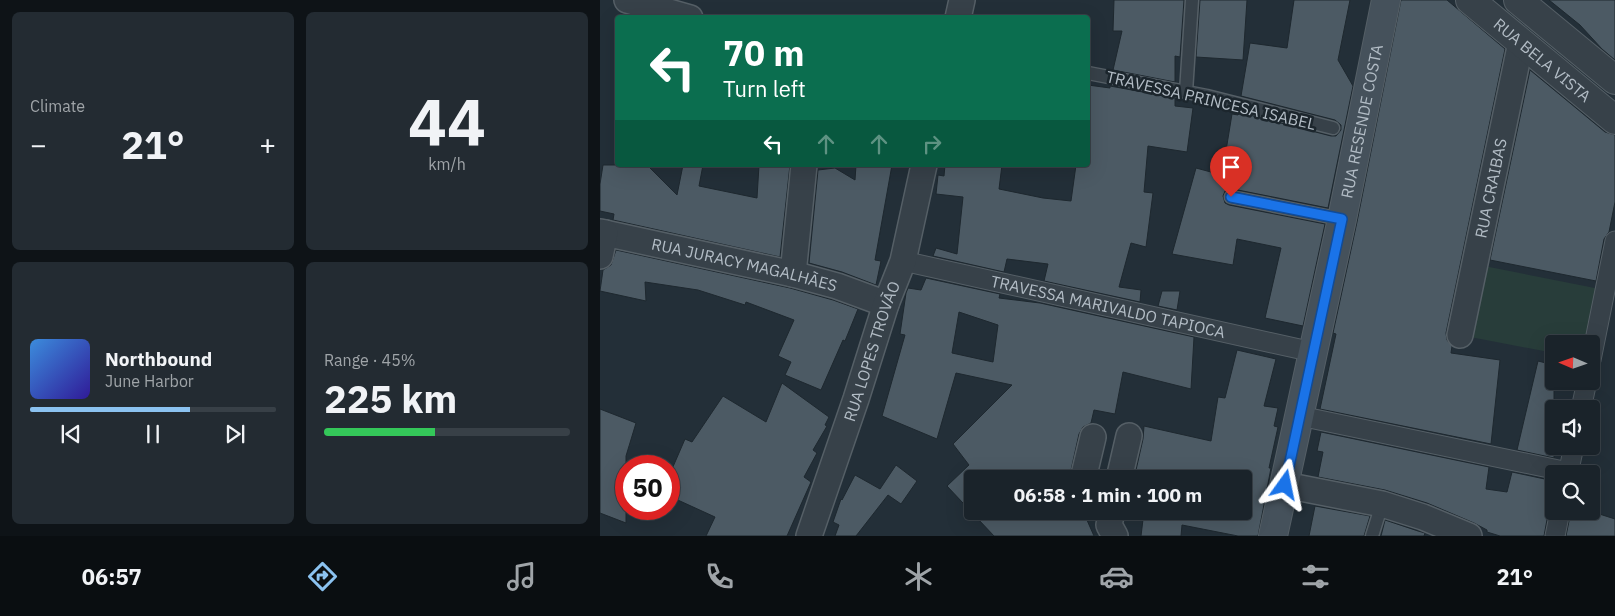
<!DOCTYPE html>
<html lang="en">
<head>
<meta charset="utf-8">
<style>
	:root { --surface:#1a232a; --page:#232b32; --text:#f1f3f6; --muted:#9fa4a8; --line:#384047; --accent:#8bc2f0 }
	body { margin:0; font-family:"IBM Plex Sans",sans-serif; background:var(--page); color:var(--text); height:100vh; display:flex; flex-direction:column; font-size:19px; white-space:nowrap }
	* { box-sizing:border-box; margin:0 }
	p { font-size:16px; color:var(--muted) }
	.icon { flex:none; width:28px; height:28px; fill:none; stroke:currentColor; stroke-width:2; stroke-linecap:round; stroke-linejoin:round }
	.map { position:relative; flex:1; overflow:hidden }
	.drawer { display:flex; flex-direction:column; gap:12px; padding:12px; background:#0e1317; width:600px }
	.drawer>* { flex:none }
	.guide { position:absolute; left:15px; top:15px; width:475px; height:152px; border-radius:5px; box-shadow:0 5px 20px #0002,0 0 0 1px var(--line); background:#0b6e4f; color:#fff; overflow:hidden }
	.needle { width:32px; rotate:272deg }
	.controls { position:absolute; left:945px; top:335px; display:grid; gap:10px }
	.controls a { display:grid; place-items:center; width:55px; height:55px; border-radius:5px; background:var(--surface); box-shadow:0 5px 20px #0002,0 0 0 1px var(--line); font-size:25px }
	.speed { position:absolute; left:15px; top:455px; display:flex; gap:10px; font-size:25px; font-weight:700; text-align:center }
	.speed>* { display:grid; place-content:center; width:65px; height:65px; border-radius:50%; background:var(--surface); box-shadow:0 5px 20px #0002,0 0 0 1px var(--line); line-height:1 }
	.speed .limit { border:8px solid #d22; background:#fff; color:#111 }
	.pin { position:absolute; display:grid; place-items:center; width:42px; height:42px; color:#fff; margin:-51px -21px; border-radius:50% 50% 50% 0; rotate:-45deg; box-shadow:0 0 5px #0007 }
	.pin .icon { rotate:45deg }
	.me { position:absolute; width:55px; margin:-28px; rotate:12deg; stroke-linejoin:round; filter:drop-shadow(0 0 4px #0008) }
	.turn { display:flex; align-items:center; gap:18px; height:105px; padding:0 25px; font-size:22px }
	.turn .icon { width:65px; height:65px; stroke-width:2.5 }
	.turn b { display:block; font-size:35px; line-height:42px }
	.lanes { display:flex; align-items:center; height:48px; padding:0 25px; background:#0003; justify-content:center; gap:25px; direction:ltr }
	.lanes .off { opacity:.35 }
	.big { font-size:38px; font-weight:700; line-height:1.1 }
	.drawer .card { flex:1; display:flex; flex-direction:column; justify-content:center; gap:8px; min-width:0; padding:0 18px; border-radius:8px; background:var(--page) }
	.drawer .dial { align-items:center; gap:0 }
	.dial b { font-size:65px; line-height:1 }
	.song { display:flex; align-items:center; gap:15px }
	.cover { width:60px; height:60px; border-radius:8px; background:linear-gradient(135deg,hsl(210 70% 55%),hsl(250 70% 35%)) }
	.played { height:5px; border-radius:2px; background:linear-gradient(90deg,var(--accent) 65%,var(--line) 65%) }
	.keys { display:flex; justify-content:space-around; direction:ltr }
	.heat { display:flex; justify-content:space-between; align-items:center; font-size:28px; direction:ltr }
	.charge { height:8px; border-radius:4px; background:linear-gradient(90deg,#34c759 45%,var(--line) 0) }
	.drawer .tiles { flex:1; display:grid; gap:12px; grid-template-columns:repeat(2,1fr) }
	.trip { position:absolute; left:364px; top:470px; width:288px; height:50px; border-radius:5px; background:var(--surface); box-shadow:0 5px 20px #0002,0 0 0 1px var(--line); font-weight:700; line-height:50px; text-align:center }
	.menu { display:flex; height:80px; justify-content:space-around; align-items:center; background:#0a0e11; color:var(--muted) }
	.menu .icon { width:35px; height:35px }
	.menu .selected { color:var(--accent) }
	.menu b { font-size:22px; color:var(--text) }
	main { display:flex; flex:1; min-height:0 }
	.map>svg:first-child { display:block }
	.green { fill:#283d3a }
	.building { fill:#4c5a64; stroke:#1e282f; fill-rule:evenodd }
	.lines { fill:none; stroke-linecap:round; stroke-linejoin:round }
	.service-casing { stroke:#555f66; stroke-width:15 }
	.pedestrian-casing { stroke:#555f66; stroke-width:21 }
	.minor-casing { stroke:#555f66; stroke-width:28 }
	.tertiary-casing { stroke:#555f66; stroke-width:30 }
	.secondary-casing { stroke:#555f66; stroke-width:30 }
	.service { stroke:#374149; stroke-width:12 }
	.pedestrian { stroke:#374149; stroke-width:19 }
	.minor { stroke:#374149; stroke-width:25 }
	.tertiary { stroke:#374149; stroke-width:28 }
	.secondary { stroke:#45515b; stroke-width:28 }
	.route-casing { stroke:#114b97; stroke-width:12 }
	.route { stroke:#1a73e8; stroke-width:9 }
	.labels { text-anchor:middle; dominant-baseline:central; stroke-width:5; stroke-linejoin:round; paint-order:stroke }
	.street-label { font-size:16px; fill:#b2bcc5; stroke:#1c262d }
</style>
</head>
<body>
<main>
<section class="drawer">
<div class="tiles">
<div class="card"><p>Climate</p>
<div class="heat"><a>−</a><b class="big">21°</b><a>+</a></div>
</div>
<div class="card dial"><b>44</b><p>km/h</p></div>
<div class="card">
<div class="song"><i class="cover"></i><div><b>Northbound</b><p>June Harbor</p></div></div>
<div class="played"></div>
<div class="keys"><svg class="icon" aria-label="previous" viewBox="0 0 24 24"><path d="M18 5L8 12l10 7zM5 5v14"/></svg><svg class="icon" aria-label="pause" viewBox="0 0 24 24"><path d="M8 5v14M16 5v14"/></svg><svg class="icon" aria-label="next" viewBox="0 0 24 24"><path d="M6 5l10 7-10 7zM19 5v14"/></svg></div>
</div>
<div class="card"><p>Range · 45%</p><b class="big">225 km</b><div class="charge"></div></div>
</div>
</section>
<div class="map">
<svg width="1015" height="536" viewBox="0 0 1015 536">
	<rect width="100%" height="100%" fill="#232f38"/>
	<path class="green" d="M874,264L1005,290L991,344H954V353L860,335Z"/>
	<path class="building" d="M514,0H584L580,57L575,56V82L513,70L522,31H513Z
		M600,0H647L643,60L596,57Z
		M694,0H750L738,60L753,86L728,208L633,189L625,191L623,196L625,203L629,205L725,224L703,326L665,318L681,248L637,239L633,265L572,254L596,168L622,175L632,114L638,115V112L731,136H736L741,130V125L735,120L641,96L650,43L687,48Z
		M801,0H847L905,49L846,333L847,340L852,346L851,353L900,360L891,444L720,409L736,334L733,333L757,222Z
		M949,0H1015V60L1002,49L980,25Z
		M930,70L1005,132L1015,135V202L1009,232L1004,239L996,281L890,260Z
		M488,85L510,88V86L575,98V106L593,108L587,152L548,146L544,192L553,193L546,247L531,243L519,287L541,290L540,302L444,281L448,264L407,259L404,272L333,256L336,248L357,254L363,197L336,194L338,175L344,176L345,165H402L399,189L443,198L471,201L476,165H488Z
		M3,165H47L77,195L83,165H103L99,186L157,198L159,165H190L180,257L13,220L14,214L0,211V184Z
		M256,165H292L275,260L281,261L276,285L242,272L209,263L218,170L235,168L255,180Z
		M16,250L190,288L233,300L258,309L245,341L243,340L221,390L185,375L191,362L178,356L194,320L146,302L145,305L98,290L45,282L46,301L0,291L3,270L11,265Z
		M326,278L400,294L399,298L440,303L594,337L591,389L523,372L515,414L494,410L491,423L483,427L479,434L469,479H372V511H483L494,536H394L347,486L369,465L353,444L412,385L356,373L337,439L282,416L305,335L300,334L306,293L308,288L321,290ZM359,312L398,325L393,362L352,353Z
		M562,291H580L577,310L558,306Z
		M637,350L676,359L664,406L678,408L674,426L678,427L669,468H671L658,536H638L582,525L581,536H541L544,511H642V479H534L543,439L544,426L611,441L618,397L625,398Z
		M938,361L954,365V458L917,450Z
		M182,383L229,417L225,425L227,426L213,450L217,453L204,477L211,482L187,536H106L115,517L69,496V476L85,439L92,442L123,396L166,422Z
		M0,409L36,423L26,456V523L0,513Z
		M721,432L889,467L886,489L907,492L912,472L954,481L944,536H900L887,532V530L874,523L827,503L785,490L718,477L723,452L717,451Z
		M296,465L317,481L301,504L288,495L256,536H235L239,525L233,522L241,499L242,500L255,475L280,489Z
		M715,506L770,516L764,536H709Z
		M971,511H990L1015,519V536H966Z
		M785,520L818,531L825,533L824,536H781Z"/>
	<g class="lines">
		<defs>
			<path id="service" d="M488,73L607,96L733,128
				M586,92L592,0
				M631,197L731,217
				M772,536L782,504"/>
			<g id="pedestrian">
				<path id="s1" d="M303,261L713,352"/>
				<path d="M991,360L1015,241"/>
				<path d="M981,409L987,381"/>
				<path d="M700,416L968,472"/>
				<path d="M968,474L974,446"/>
				<path d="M955,536L960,511"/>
			</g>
			<g id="minor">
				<path d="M27,0L90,18"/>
				<path d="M358,18L362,0"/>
				<path id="s2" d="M0,232L193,274L237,286L286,304"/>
				<path d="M0,256L5,233"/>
				<path d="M193,274L204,165"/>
				<path id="s3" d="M860,335L921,42"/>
				<path d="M483,479L493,437"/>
				<path d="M519,479L529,436"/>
				<path d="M685,485L782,504L823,517L869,536"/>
				<path d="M512,511L509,525L515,536"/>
				<path id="s4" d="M209,536L256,399L286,304L303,261L324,165"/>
			</g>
			<g id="tertiary">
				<path id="s5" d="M870,0L1015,120"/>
				<path d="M918,0L1015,80"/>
			</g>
			<g id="secondary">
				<path id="s6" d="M673,536L742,219L786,0"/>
			</g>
		</defs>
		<use href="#service" class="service-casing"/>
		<use href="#pedestrian" class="pedestrian-casing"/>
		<use href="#minor" class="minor-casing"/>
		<use href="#tertiary" class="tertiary-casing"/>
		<use href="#secondary" class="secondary-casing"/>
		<use href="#service" class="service"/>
		<use href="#pedestrian" class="pedestrian"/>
		<use href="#minor" class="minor"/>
		<use href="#tertiary" class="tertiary"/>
		<use href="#secondary" class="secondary"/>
	</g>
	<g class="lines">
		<defs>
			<path id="route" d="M631,197L742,219L685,485"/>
		</defs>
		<use href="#route" class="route-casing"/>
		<use href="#route" class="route"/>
	</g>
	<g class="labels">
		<g class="street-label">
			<text stroke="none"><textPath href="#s5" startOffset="94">RUA BELA VISTA</textPath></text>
			<text transform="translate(611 100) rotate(13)">TRAVESSA PRINCESA ISABEL</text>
			<text stroke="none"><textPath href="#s6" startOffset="424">RUA RESENDE COSTA</textPath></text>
			<text stroke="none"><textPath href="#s3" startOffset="150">RUA CRAIBAS</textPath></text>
			<text stroke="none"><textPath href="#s2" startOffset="148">RUA JURACY MAGALHÃES</textPath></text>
			<text stroke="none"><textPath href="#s1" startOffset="210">TRAVESSA MARIVALDO TAPIOCA</textPath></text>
			<text stroke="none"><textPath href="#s4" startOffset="195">RUA LOPES TROVÃO</textPath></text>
		</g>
	</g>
</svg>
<div class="controls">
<a><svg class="needle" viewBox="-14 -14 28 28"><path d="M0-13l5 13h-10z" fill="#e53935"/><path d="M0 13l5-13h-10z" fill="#9fa4a8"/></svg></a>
<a><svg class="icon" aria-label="sound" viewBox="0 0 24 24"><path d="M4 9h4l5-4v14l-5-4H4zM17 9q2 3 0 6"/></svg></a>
<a><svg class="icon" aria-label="search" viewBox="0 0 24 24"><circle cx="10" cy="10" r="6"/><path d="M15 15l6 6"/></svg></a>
</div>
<div class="speed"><div class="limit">50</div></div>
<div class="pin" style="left:631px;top:197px;background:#d93025"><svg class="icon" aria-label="arrive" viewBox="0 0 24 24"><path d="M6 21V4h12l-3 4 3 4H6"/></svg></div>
<svg class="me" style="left:685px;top:485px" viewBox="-20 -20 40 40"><path d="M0-17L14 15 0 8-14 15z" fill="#1a73e8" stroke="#fff" stroke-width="4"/></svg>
<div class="trip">06:58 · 1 min · 100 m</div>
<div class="guide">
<div class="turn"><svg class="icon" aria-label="left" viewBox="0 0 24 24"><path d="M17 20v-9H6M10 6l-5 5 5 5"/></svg><div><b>70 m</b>Turn left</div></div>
<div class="lanes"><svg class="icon" aria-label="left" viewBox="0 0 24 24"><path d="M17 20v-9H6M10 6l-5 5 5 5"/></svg><svg class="icon off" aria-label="ahead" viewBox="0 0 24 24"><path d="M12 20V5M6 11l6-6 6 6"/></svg><svg class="icon off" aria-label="ahead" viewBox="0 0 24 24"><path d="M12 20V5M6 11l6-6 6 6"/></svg><svg class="icon off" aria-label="right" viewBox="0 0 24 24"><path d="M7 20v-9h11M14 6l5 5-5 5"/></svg></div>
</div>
</div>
</main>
<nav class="menu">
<b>06:57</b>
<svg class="icon selected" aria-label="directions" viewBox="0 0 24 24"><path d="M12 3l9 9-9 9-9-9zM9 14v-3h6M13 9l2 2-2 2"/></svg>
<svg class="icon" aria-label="music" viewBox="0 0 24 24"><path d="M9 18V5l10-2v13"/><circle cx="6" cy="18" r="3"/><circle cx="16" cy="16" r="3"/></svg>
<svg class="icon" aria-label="phone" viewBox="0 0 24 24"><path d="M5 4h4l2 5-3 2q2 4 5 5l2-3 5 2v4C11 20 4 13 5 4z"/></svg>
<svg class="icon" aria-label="climate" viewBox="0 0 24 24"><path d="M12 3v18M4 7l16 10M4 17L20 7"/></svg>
<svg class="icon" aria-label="car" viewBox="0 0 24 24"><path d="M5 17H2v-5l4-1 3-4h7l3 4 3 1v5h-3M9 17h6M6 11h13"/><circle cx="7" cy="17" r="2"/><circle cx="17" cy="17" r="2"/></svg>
<svg class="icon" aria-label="filters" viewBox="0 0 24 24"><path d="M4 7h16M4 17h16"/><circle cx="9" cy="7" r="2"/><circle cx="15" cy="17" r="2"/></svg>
<b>21°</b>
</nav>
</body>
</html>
